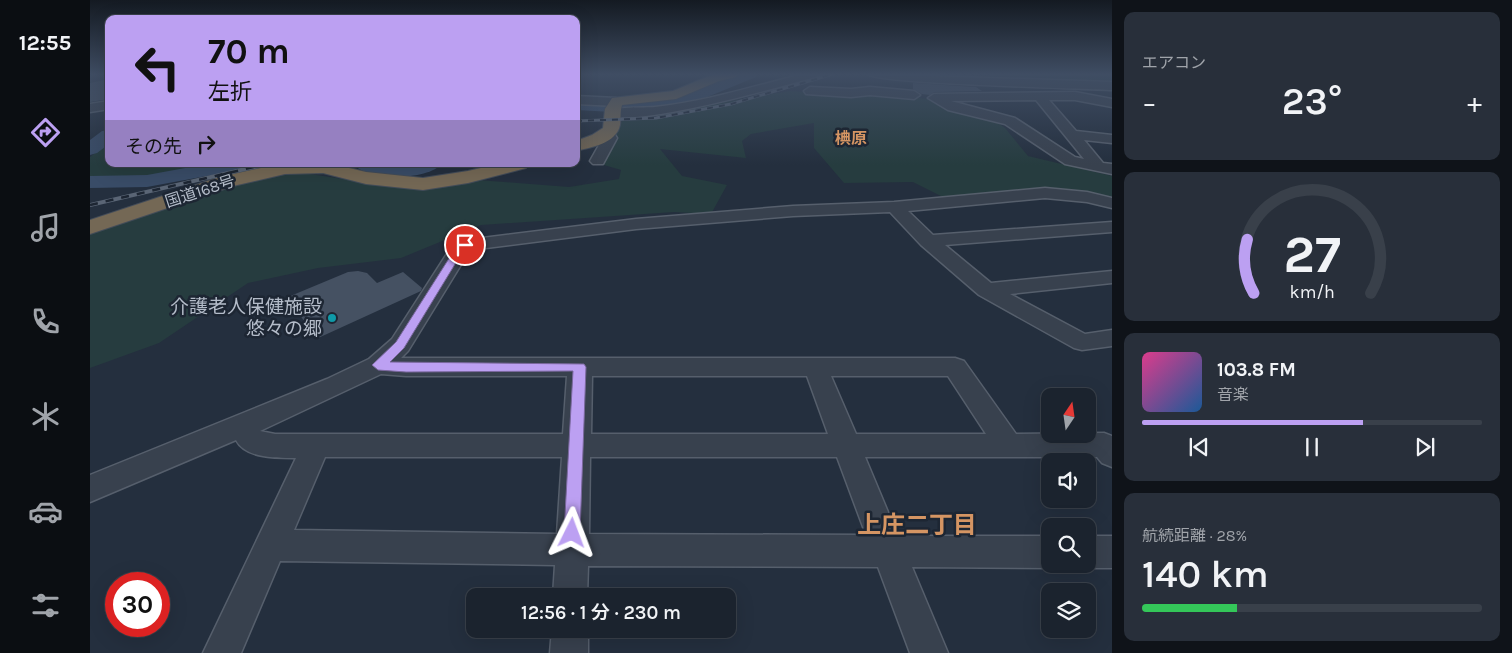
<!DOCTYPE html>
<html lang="ja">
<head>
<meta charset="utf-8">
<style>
	:root { --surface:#1b232e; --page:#282f3a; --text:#f1f3f6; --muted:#a0a4aa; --line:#39404a; --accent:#bca0f2 }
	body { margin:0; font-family:Karla,"Noto Sans JP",sans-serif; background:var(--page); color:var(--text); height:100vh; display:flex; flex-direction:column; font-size:19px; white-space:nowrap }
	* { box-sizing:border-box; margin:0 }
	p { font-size:16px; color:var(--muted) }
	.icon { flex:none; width:28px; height:28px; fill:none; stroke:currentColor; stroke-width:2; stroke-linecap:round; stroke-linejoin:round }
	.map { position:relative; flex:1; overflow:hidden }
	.details { display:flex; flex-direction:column; gap:12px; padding:12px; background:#0f1319; width:400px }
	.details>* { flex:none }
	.guide { position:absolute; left:15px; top:15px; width:475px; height:152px; border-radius:10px; box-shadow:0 5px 20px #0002,0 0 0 1px var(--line); background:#bca0f2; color:#111; overflow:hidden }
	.needle { width:32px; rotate:13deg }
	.fabs { position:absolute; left:951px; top:388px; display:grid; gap:10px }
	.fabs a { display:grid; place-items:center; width:55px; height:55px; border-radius:10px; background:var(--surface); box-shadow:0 5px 20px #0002,0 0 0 1px var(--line); font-size:25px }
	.speed { position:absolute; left:15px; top:572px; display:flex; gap:10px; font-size:25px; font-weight:700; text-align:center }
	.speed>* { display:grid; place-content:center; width:65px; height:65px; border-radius:50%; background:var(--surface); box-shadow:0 5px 20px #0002,0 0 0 1px var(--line); line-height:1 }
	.speed .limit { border:8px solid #d22; background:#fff; color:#111 }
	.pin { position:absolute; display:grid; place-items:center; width:42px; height:42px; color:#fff; margin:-21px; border:2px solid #fff; border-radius:50%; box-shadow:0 1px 5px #0007 }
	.me { position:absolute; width:55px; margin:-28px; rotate:3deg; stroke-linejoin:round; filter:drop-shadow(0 0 4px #0008) }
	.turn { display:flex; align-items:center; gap:18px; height:105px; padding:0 20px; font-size:22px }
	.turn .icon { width:65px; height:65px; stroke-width:2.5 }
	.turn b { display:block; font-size:35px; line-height:42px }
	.then { display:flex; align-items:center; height:48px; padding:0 20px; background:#0003; gap:10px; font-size:19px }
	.big { font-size:38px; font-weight:600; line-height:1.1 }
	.details .widget { flex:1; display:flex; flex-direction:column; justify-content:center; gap:8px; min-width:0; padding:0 18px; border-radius:10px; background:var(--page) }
	.details .dial { align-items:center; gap:0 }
	.dial svg { height:130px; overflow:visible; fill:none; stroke:var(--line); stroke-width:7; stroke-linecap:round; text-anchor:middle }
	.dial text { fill:var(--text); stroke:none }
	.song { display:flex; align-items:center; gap:15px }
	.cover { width:60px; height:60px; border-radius:8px; background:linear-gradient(135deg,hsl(330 70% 55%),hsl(210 70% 35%)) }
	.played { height:5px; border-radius:2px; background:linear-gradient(90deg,var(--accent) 65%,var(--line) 65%) }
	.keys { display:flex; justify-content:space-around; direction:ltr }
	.heat { display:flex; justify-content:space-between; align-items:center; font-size:28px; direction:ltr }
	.charge { height:8px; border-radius:4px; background:linear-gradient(90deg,#34c759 28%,var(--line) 0) }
	.trip { position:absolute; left:376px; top:588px; width:270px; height:50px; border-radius:10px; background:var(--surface); box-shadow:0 5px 20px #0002,0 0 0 1px var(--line); font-weight:600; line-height:50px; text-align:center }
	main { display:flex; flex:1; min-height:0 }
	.dock { display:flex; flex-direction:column; width:90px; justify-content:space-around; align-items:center; background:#0b0e12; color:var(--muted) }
	.dock .icon { width:35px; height:35px }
	.dock .selected { color:var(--accent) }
	.dock b { font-size:22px; color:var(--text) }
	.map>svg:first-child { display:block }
	.green { fill:#263c3f }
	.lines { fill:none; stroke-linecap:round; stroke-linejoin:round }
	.river { fill:#394c67; fill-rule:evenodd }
	.building { fill:#455162 }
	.minor-casing { stroke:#565f6c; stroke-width:3 }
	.highway-casing { stroke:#434c59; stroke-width:2 }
	.minor { fill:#38414e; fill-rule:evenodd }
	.highway { fill:#746855; fill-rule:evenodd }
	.rail-far1-casing { stroke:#5a6575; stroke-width:3 }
	.rail-casing { stroke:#5a6575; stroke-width:4 }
	.rail-far1 { stroke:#1d2633; stroke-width:2; stroke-dasharray:6; stroke-linecap:butt }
	.rail { stroke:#1d2633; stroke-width:2.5; stroke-dasharray:8; stroke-linecap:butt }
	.route { fill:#bca0f2; stroke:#7a689d }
	.culture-dot { fill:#0f9aa8; stroke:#1d2633; stroke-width:2 }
	.labels { text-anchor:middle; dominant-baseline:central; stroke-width:5; stroke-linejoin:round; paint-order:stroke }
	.far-neighbourhood-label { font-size:16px; font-weight:bold; fill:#d59563; stroke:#1d2633 }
	.far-street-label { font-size:16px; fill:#b4bcc9; stroke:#1d2633 }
	.poi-label { font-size:19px; fill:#b4bcc9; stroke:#1d2633; text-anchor:end }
	.near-neighbourhood-label { font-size:24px; font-weight:bold; fill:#d59563; stroke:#1d2633 }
</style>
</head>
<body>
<main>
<nav class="dock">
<b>12:55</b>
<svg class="icon selected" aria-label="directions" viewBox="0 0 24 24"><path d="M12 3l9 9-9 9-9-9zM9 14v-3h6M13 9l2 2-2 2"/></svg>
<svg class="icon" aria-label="music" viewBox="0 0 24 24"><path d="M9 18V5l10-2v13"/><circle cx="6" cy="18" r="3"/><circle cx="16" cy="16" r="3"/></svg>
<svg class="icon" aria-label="phone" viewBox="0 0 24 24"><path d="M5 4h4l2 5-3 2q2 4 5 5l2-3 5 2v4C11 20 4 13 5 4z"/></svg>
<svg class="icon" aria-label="climate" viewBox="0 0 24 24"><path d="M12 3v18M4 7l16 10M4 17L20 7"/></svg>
<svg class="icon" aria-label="car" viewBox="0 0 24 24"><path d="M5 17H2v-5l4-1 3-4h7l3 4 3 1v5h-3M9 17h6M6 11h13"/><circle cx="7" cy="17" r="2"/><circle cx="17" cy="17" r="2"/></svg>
<svg class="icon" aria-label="filters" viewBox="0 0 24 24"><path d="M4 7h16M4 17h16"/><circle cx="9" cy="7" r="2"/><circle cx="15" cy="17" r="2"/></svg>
</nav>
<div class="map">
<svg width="1022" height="653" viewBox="0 0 1022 653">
	<rect width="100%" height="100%" fill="#242f3e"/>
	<path class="green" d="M902,74H1022V83L892,78Z
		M700,91L763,95L792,93L837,99L857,109L904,120L915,128L938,156L1022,176V199L1007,195L939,189L855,198L823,182L754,183L724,148V123L661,134L652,141L656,158L570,149L592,176L637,185L621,214L584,212L391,225L311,258L228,268L158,283L69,343L0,368V230L121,190L177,176L213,173L300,186H351L389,180L479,187L529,179L531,170L514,165L532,121L570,119L568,113Z
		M19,142V164H140L32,184L0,180V157Z"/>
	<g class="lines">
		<path class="river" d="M648,74H668L666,77L593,107L541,113L486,110V100L541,103L590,97Z
			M19,130V144L7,153L0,155V140L12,131Z
			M117,164H159L156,168L149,170L57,187L0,188V176L57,175Z
			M264,164H351C340,180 276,182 264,164Z"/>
	</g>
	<path class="building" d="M19,79V99L0,102V83Z
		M823,83L886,87L892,91L844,92L840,95L832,94L823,89Z
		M268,271L277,273L287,283L313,272L332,288L331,291L226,339L198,297L258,272Z"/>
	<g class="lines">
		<defs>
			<path id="minor" d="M713,74H731L729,76C700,84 533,132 517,113C523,106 554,108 565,107C615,102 664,86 713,74Z
				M777,74L1022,82V90C992,88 787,84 777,74Z
				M720,87L761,89L780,87L824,91L830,95L824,99L780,95L761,97L716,94L714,91Z
				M985,92L1022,99V107L985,100H959L986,131L1022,135V143L994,140L1013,163L1022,164V174L975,164L915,124L858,110L838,98L844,94ZM946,100L994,159L985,157L925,118L861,101Z
				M486,96L526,98L532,102L526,106L486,104Z
				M19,101V109L0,112V104Z
				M517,129L522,130L527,138L513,164H503L500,161L513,138L510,133Z
				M955,188L997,192L1022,198V208L997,202L955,198L818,211L843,235L1022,222V232L855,245L901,283L1022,271V283L920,294L995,334L1022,330V346L992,350L984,348L889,295L831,245L800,212L703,216L546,229L380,250L318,351L311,358H865L874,361L926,434L1014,433L1022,436V467L1012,463L1007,457H775L808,536H960V564H970L960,568L822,567L858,653H820L788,567L498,566L497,596H463L465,565L190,561L151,653H113L206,458C188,458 156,459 146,440L0,502V475L237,379L279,359L302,339L360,249L368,241L546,219L703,206L804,202ZM291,374L316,376H477L473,434H185L170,431ZM502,376H717L738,434H501ZM741,376H858L896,434H766ZM235,457H472L467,534L204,530ZM500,457H747L776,535L499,534Z
				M998,536H1022V568H998L988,564H998Z
				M462,629H498V653H460Z"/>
			<path id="highway" d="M624,74H648L646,77L629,81L586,99L532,105C530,112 531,118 530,125C526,144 501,147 486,151V141L502,135L513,128L515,109L522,98L583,91Z
				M189,164H242L276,172L333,178L378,171L408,164H438L436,168L378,183L333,190L276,184L233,173L195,174L143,186L0,234V220L130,177Z"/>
		</defs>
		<use href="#minor" class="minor-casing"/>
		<use href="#highway" class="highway-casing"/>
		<use href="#minor" class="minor"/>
		<use href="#highway" class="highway"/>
		<defs>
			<path id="rail-far1" d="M486,121L566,118L641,104L743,74"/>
			<path id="rail" d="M0,205L177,164"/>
		</defs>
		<use href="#rail-far1" class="rail-far1-casing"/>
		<use href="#rail" class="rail-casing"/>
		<use href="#rail-far1" class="rail-far1"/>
		<use href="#rail" class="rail"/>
	</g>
	<linearGradient id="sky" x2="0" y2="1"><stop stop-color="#141a22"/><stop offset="0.45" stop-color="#3f4d63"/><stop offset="1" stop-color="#3f4d63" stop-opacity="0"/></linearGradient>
	<rect width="1022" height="165" fill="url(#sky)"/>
	<path class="route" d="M375,242L380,245L373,251L314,348L300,362L494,364L496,367L490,533L488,538L482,540L477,538L474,533L483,371L316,372L288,370L282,365L306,342L365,249Z"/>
	<circle class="culture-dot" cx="242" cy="318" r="5"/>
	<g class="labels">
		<g class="far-neighbourhood-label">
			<text x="761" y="138">椣原</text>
		</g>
		<g class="far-street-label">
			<text transform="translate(110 191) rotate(-18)">国道168号</text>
		</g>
		<g class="poi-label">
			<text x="232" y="307">介護老人保健施設<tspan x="232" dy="22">悠々の郷</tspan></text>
		</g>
		<g class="near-neighbourhood-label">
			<text x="827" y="525">上庄二丁目</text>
		</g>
	</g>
</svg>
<div class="fabs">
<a><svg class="needle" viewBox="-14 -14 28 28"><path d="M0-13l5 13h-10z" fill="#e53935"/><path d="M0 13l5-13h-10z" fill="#a0a4aa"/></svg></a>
<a><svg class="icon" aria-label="sound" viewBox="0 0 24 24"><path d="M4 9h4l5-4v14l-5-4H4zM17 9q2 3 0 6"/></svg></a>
<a><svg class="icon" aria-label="search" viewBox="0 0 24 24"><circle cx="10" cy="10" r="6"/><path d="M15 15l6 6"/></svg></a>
<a><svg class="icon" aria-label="layers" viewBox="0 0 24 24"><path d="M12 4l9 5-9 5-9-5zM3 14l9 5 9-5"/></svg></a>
</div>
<div class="speed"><div class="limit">30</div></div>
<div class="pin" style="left:375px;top:245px;background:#d93025"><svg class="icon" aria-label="arrive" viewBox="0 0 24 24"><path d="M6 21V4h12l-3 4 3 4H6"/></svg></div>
<svg class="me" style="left:482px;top:533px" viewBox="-20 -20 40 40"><path d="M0-17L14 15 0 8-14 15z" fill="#bca0f2" stroke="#fff" stroke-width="4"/></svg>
<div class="trip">12:56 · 1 分 · 230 m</div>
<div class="guide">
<div class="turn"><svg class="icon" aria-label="left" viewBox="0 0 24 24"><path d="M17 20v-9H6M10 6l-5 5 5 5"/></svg><div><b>70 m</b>左折</div></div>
<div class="then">その先<svg class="icon" aria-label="right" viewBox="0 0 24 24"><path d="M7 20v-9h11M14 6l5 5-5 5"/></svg></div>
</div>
</div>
<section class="details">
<div class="widget"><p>エアコン</p>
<div class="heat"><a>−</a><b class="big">23°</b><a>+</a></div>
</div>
<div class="widget dial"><svg viewBox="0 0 100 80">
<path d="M14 69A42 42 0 1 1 86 69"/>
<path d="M14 69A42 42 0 0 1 10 36" stroke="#bca0f2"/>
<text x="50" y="56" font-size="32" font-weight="700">27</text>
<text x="50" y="72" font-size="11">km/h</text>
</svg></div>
<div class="widget">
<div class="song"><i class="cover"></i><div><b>103.8 FM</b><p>音楽</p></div></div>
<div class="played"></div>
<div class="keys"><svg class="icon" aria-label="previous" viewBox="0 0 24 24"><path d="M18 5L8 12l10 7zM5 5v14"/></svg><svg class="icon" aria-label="pause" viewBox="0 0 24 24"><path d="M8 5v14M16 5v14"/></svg><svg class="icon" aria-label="next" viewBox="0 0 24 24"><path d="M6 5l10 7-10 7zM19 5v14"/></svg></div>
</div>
<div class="widget"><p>航続距離 · 28%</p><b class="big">140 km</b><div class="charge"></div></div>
</section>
</main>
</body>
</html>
